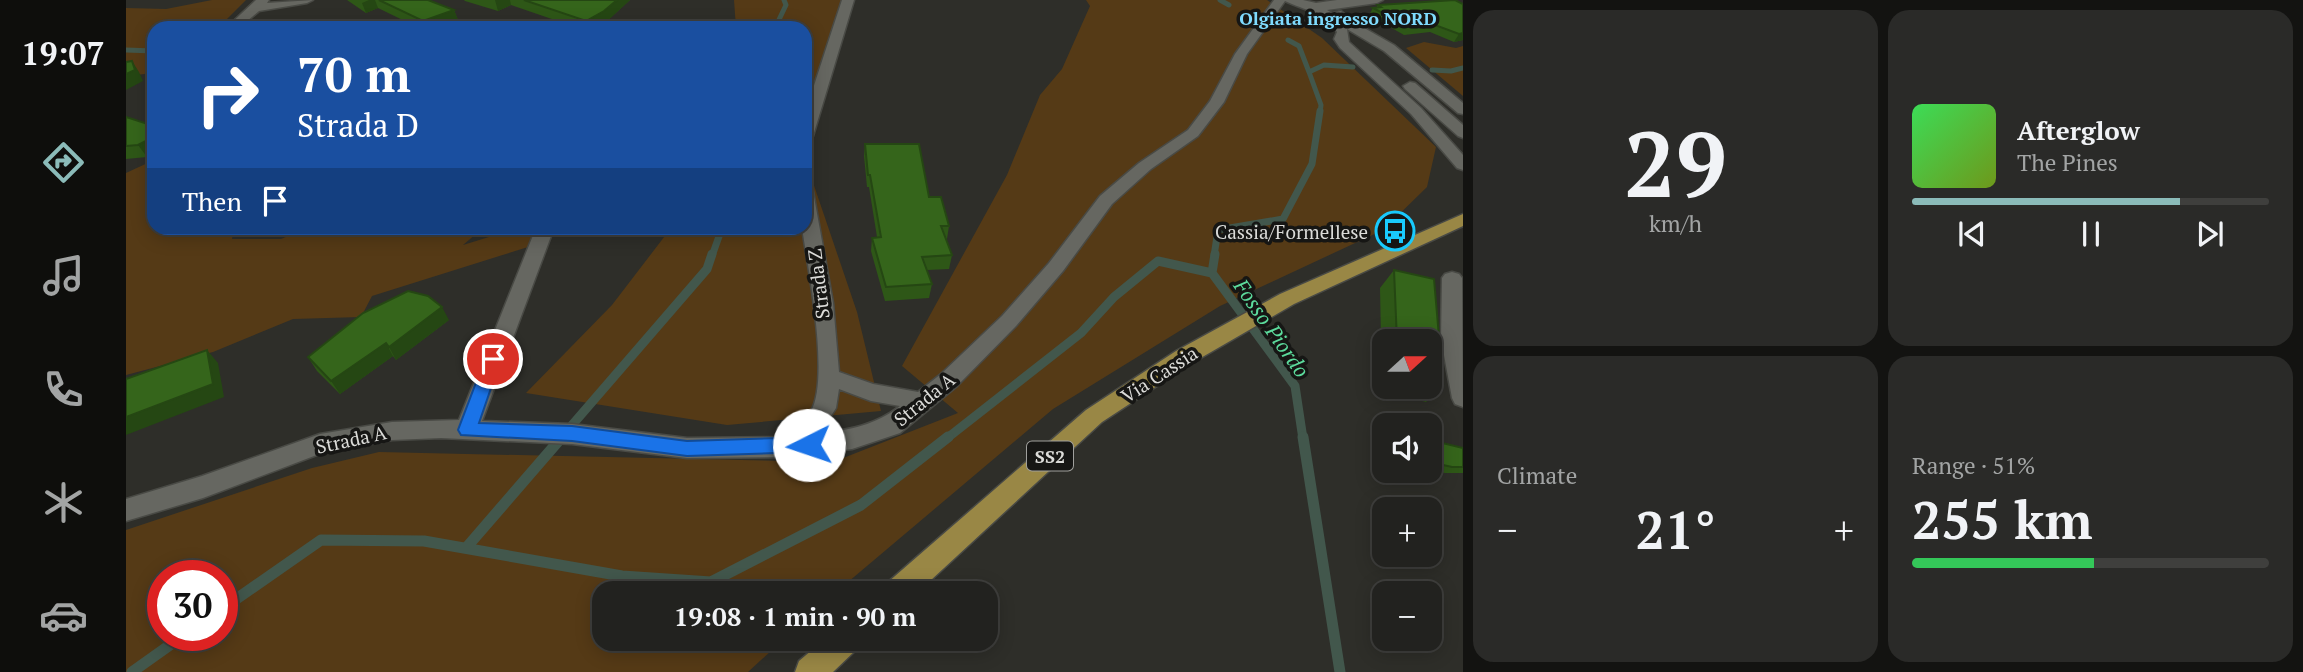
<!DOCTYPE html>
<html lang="en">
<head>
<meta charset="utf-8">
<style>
	:root { --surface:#22221f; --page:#2a2a28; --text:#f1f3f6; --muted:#a2a4a4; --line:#3f3f3d; --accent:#8bbbb9 }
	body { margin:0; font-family:"PT Serif",serif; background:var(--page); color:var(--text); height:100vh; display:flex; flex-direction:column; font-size:26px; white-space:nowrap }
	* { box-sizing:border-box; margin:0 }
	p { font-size:23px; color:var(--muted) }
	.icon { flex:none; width:38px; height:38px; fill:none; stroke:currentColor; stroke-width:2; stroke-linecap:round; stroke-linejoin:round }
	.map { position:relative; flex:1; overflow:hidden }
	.drawer { display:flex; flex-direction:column; gap:10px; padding:10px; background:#131311; width:840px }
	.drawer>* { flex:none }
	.hud { position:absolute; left:21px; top:21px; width:665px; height:214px; border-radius:21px; box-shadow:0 4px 18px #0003,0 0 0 2px var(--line); background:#1a4fa0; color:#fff; overflow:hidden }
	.needle { width:46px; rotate:69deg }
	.buttons { position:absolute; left:1246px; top:329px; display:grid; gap:14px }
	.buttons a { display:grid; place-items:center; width:70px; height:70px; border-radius:14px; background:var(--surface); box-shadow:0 4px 18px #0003,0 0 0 2px var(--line); font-size:35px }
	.speed { position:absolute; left:21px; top:560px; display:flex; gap:14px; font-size:35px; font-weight:700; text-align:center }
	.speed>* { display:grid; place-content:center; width:91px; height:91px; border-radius:50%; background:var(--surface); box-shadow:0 4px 18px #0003,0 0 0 2px var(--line); line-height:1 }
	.speed .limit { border:10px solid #d22; background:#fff; color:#111 }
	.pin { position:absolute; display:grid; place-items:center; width:60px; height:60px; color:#fff; margin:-30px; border:4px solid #fff; border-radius:50%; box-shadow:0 2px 7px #0007 }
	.me { position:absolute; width:77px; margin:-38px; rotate:266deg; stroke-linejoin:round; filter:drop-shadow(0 0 5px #0008) }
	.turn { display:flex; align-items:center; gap:24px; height:147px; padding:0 35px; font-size:32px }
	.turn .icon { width:91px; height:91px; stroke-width:2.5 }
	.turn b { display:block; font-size:49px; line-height:60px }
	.then { display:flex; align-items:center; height:66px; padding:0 35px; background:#0003; gap:14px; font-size:26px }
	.big { font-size:52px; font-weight:800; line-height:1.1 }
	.drawer .widget { flex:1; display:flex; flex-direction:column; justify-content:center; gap:10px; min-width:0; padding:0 24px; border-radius:21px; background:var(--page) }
	.drawer .dial { align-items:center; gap:0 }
	.dial b { font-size:91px; line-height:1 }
	.song { display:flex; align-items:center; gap:21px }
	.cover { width:84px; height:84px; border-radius:10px; background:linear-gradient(135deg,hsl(130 70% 55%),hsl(80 70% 35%)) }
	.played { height:7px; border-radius:4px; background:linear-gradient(90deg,var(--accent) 75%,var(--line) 75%) }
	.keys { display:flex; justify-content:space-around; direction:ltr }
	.heat { display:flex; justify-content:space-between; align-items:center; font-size:38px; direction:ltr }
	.charge { height:10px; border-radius:5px; background:linear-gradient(90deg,#34c759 51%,var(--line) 0) }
	.drawer .tiles { flex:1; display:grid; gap:10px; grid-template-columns:repeat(2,1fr) }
	.trip { position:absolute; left:466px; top:581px; width:406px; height:70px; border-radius:21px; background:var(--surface); box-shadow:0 4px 18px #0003,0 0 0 2px var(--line); font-weight:800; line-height:70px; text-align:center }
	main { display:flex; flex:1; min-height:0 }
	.menu { display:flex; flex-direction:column; width:126px; justify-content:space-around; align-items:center; background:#0e0e0c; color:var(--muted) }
	.menu .icon { width:49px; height:49px }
	.menu .selected { color:var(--accent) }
	.menu b { font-size:32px; color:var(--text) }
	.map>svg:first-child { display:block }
	.green { fill:#553a16; fill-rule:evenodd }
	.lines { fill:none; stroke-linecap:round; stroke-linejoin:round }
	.stream-far3 { stroke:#42574c; stroke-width:5 }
	.stream-far2 { stroke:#42574c; stroke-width:7 }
	.stream-far1 { stroke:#42574c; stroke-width:9 }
	.stream { stroke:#42574c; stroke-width:11 }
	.street-casing { stroke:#494a45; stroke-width:3 }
	.primary-casing { stroke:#494a45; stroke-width:3 }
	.street { fill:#666761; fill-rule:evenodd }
	.primary { fill:#998745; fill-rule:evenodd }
	.wall { fill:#2e5717; fill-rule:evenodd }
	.shaded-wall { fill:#254713 }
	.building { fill:#35651b; stroke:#254713; stroke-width:2 }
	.route { fill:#1a73e8; stroke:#114b97; stroke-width:2 }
	.labels { text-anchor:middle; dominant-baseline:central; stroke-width:7; stroke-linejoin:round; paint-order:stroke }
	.far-neighbourhood-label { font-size:18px; font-weight:bold; fill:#7fdbfe; stroke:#161614 }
	.shield { fill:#161614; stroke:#a0a09d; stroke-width:2 }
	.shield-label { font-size:18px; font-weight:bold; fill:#dbdbd8 }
	.poi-label { font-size:19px; fill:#dbdbd8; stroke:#161614; text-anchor:end }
	.street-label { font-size:19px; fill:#dbdbd8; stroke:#161614 }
	.water-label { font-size:21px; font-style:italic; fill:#5cdb9c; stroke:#161614 }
</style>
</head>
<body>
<main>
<nav class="menu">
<b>19:07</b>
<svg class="icon selected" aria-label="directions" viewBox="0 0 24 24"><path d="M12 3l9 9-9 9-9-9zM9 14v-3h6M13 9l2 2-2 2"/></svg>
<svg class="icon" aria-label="music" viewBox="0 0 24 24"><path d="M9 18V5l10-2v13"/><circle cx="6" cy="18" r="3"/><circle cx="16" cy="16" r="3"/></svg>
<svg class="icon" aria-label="phone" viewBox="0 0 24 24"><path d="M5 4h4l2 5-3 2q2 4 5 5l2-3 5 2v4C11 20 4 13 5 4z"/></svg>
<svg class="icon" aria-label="climate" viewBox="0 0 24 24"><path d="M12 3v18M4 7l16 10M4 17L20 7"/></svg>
<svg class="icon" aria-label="car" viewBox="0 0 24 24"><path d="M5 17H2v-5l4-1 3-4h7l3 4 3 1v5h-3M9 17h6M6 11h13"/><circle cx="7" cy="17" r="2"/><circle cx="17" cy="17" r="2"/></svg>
</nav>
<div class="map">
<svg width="1337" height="672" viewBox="0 0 1337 672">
	<rect width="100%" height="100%" fill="#2e2e29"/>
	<path class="green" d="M86,0H120L92,28H28V73L0,76V8L40,9Z
		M608,0H719L703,37L679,138V28H610Z
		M960,0H1141L1196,38L1310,147L1301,187L1257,230L1094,306L927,409L709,593H478V639H658L622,672H0V530L186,468L253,452L707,462L832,413L776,366L881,175L914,95L936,69L964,6ZM37,576H96V635H37Z
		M1298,42L1330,48L1337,46V96L1280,48Z
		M679,159L731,312L755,411L601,425L400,393L486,305L545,228H679Z
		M28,160V228H108L106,239H155L181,228H357L337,245L392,228H412L402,247L246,296L235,317L167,319L87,352L0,375V173Z"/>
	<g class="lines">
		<path class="stream-far3" d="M1094,0L1103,5
			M649,28L660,5L658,0
			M1162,40L1173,46L1183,72
			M0,50L28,51
			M1306,70L1325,71L1337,68
			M1194,113L1195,105L1183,72L1198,65L1227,67"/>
		<path class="stream-far2" d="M586,256L596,228
			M1088,256L1092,230L1157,219L1186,164L1194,111"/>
		<path class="stream-far1" d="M1089,254L1086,273L1169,386L1177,439
			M434,439L581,269L586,254
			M820,439L955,333L988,297L1032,261L1086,273"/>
		<path class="stream" d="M1177,437L1214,672
			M340,548L436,437
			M96,609L195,540L298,541L496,576L585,582L735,505L822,437
			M6,672L58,635"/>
		<defs>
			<path id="street" d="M130,0H143L141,3L187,0L181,3L133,11L113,28H100Z
				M716,0H728L687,136L679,141V113Z
				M1148,0H1177L1190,3L1211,0H1257L1251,3L1201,10L1206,13L1215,11L1226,21L1268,45L1337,103V114L1332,113L1258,51L1221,29L1223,42L1295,108L1337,155V170L1331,168L1285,114L1214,48L1208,39L1211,32C1200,12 1177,10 1159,1L1121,54L1098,102L1072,136L1025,169L986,204L937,271L890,326L831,386L774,433L726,449L662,457L561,458L446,444L315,438L266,440L196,453L77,498L0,521V499L76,476L194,434L266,422L333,420L410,228H428L356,421L446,424L561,438L657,437C667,430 679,422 685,411C704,378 682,267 676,228H679V186L687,191L707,303L713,372L747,384L792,392L815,374L876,316L923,263L974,196L1013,163L1062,130L1084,101L1109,54ZM713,389L745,401L774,406C750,425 724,430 694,433L710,408Z
				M1284,82L1289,83L1337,125V138L1332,136L1279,89L1277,86Z
				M1326,272L1333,274L1336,278L1337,407L1329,404L1326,398L1315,339L1316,278L1319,274Z"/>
			<path id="primary" d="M1337,214V226L1168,304L1066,363L976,422L791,593H757L761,583L960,410L1050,351L1154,294Z
				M699,639H736L731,649L707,672H669L673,661Z"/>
		</defs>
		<use href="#street" class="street-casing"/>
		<use href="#primary" class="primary-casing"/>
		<use href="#street" class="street"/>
		<use href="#primary" class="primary"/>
	</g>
	<path class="wall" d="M221,0H302L328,10L332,20L310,28H293L252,8L240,13Z
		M338,0H504L480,22L469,28H452L385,5L372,11L339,1Z
		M1337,4V40L1328,42L1304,32L1278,35L1243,15L1247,8L1251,7L1252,5Z
		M0,117L21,157L0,159Z
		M739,144L803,197L823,226L821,239H820L826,255L823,269L801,270L806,284L803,298L759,301L745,251L746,238L751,237L743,187H741L738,156Z
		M460,228H524L525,231L460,229Z
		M1268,270L1308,279L1317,383L1300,402L1256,389L1254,288ZM1258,341H1304V387H1258Z
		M323,320L270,360L267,356L214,394L191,371L182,357Z
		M1304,440L1337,448V473H1319L1304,470Z"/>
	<path class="shaded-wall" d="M243,0H249L252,8L240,13L236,3Z
		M369,0H384L385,5L372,11Z
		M491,0H504L480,22L469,28H461L460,21Z
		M328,10L332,20L310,28H299L297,21Z
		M1337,33V40L1328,42L1333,34Z
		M6,61L13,72L17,81L0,90V74Z
		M28,137V154L21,157L12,145Z
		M316,307L323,320L270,360L263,347Z
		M260,343L267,356L214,394L205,381Z
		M81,350L92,363L98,397L0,435V417Z"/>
	<path class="building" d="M253,0H302L328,10L297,21Z
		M398,0H491L478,11L460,21Z
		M1329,0L1337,4V33L1333,34L1309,25L1283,27L1247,8L1255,7L1252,5Z
		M6,61L9,70L0,74V62Z
		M0,117L28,126V137L12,145L0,146Z
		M739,144H793L803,197H815L823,226H815L826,255L796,257L806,284L760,287L746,238L755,237L744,175H742Z
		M1268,270L1308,279L1317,383L1304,379V341H1271Z
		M282,291L302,296L316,307L263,347L260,343L205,381L182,357L237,313Z
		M81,350L87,384L0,417V379Z
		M1304,440L1337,448V467H1326L1304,462Z"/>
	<path class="route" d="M367,353L375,359L353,423L446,426L561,441L683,437L690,440L693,445L690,450L683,452L561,456L446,441L335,435L332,430L359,359Z"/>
	<defs>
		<symbol id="bus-ring" viewBox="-11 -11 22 22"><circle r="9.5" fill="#161614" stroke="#19cafc" stroke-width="1.5"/><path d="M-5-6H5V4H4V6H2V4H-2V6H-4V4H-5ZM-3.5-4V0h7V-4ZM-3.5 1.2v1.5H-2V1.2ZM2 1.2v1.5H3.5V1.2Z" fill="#19cafc"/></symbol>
	</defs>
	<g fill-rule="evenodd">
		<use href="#bus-ring" x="1247" y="209" width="44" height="44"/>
	</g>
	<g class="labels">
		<g class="far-neighbourhood-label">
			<text x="1212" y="18">Olgiata ingresso NORD</text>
		</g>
		<rect class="shield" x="901" y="441.5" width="46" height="29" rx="5"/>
		<g class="shield-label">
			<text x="924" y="456">SS2</text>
		</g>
		<g class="poi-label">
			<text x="1242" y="231">Cassia/Formellese</text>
		</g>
		<g class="street-label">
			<text transform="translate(692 284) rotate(-97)">Strada Z</text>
			<text transform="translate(1033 374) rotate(-33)">Via Cassia</text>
			<text transform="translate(798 399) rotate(-39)">Strada A</text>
			<text transform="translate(225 439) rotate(-12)">Strada A</text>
		</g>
		<g class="water-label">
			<text transform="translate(1146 328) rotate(55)">Fosso Piordo</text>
		</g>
	</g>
</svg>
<div class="buttons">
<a><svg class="needle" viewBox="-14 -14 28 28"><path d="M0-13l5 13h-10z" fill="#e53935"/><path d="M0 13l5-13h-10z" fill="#a2a4a4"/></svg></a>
<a><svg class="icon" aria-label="sound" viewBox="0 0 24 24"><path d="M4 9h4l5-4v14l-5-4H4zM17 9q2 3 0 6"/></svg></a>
<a>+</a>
<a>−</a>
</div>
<div class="speed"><div class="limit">30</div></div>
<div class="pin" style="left:367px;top:359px;background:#d93025"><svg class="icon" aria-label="arrive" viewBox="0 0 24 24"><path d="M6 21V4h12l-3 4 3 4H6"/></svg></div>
<svg class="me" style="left:683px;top:445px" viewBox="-20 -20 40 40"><circle r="19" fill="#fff"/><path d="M0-13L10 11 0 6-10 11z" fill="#1a73e8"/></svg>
<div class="trip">19:08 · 1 min · 90 m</div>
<div class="hud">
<div class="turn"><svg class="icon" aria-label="right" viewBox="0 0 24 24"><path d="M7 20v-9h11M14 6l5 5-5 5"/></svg><div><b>70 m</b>Strada D</div></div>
<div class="then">Then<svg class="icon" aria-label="arrive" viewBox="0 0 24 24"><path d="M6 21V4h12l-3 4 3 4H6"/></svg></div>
</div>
</div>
<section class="drawer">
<div class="tiles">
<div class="widget dial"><b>29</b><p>km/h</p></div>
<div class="widget">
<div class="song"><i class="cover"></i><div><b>Afterglow</b><p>The Pines</p></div></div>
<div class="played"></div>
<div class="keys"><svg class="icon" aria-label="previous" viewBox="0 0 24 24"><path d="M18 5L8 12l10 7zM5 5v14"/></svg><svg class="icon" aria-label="pause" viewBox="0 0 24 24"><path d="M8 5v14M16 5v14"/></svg><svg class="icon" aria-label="next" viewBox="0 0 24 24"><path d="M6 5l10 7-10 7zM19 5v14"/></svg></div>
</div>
<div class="widget"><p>Climate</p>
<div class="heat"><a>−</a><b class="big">21°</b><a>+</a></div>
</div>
<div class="widget"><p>Range · 51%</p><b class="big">255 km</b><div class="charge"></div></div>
</div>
</section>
</main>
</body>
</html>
